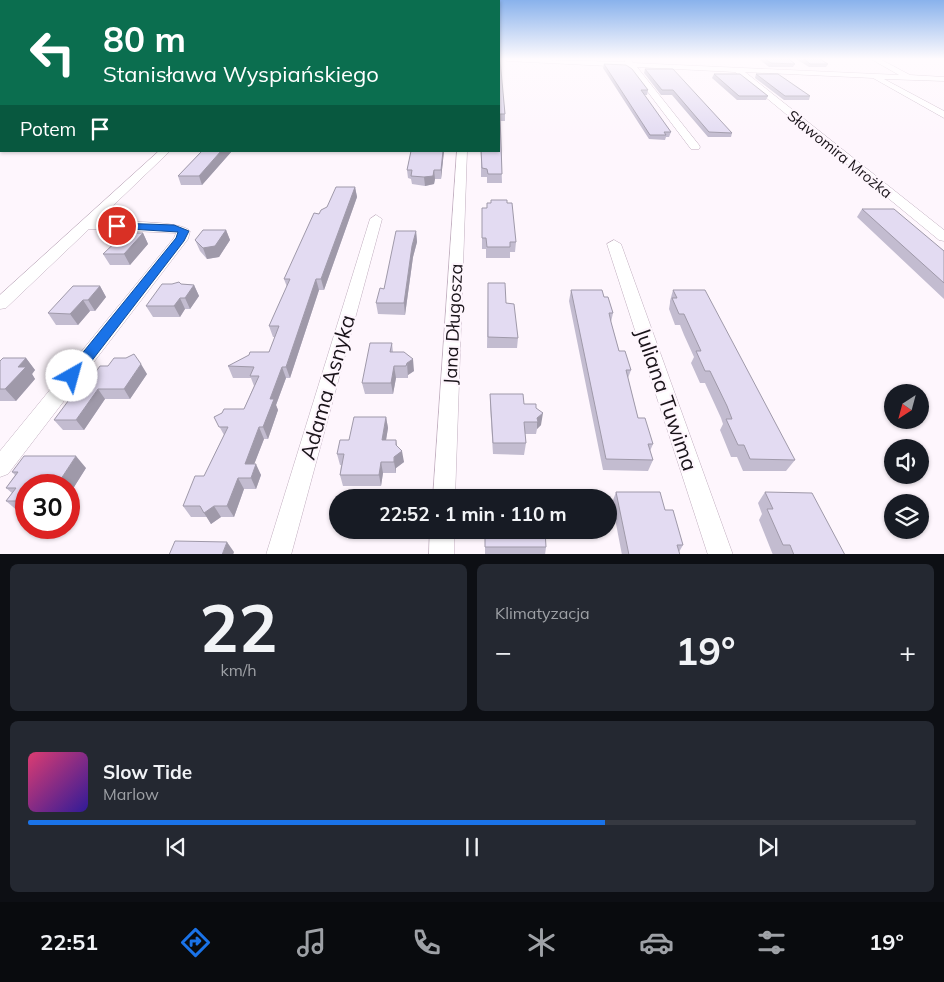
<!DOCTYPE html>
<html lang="pl">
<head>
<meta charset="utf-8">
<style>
	:root { --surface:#171b24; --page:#242831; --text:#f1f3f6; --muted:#9ea1a6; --line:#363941; --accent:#1a73e8 }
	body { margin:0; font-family:Mulish,sans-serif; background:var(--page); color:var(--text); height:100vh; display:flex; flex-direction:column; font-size:19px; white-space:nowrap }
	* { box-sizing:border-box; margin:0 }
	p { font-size:16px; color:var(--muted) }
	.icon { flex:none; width:28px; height:28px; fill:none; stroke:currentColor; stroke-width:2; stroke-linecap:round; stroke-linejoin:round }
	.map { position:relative; height:554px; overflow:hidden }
	.sheet { display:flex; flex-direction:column; gap:10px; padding:10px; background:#0d0f14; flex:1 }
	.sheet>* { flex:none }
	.banner { position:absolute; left:0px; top:0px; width:500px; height:152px; box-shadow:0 1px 4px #0004; background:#0b6e4f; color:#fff; overflow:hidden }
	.needle { width:32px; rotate:216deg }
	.buttons { position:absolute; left:884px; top:384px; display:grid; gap:10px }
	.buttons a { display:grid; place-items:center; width:45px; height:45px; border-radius:50%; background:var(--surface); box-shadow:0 1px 4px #0004; font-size:25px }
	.speed { position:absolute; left:15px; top:474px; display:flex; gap:10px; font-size:25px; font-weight:700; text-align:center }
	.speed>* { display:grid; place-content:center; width:65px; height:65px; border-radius:50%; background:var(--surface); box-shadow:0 1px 4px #0004; line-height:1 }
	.speed .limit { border:8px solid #d22; background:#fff; color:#111 }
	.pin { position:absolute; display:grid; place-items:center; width:42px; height:42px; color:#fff; margin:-21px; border:2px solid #fff; border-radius:50%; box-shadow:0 1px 5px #0007 }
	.me { position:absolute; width:55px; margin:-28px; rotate:38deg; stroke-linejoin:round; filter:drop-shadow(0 0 4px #0008) }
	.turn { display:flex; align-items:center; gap:18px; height:105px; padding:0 20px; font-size:22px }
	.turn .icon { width:65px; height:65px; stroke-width:2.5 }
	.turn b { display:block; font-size:35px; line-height:42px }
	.then { display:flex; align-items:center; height:48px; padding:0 20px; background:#0003; gap:10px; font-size:19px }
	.big { font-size:38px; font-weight:700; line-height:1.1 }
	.sheet .tile { flex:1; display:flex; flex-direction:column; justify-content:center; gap:8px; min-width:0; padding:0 18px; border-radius:8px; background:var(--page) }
	.sheet .dial { align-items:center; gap:0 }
	.dial b { font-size:65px; line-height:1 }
	.song { display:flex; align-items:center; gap:15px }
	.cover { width:60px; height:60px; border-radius:8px; background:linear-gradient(135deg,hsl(340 70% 55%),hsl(250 70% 35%)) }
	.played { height:5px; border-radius:2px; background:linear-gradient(90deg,var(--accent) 65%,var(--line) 65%) }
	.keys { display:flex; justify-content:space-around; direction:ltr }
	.heat { display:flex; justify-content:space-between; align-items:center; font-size:28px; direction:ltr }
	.sheet .tiles { flex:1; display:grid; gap:10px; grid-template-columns:1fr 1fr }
	.tile:last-child { grid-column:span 2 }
	.trip { position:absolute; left:329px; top:489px; width:288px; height:50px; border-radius:25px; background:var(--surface); box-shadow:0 1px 4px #0004; font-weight:700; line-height:50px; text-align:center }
	.menu { display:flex; height:80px; justify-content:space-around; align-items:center; background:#090b0e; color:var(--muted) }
	.menu .icon { width:35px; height:35px }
	.menu .on { color:var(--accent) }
	.menu b { font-size:22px; color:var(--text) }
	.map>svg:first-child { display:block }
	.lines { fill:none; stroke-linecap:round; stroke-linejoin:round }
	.street-casing { stroke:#c1aebf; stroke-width:1 }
	.street { fill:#fff; fill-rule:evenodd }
	.wall { fill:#c3bcd0 }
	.shaded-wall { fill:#9f99a9 }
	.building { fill:#e3dbf2; stroke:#9f99a9 }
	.route { fill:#1a73e8; stroke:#114b97 }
	.labels { text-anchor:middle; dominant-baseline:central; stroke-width:4.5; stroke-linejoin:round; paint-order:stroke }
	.far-street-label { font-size:15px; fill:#191319; stroke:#fef6fd }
	.street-label { font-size:18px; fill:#191319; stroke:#fef6fd }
	.near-street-label { font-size:21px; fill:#191319; stroke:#fef6fd }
</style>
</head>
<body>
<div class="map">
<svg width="944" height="555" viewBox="0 0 944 555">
	<rect width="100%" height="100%" fill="#fef6fd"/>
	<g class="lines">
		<defs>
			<path id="street" d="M504,59L625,62V59H630L633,63L899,75L871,59H880L910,75L944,77V81L884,79L944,111V118L873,78L745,72L944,230V241L939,240L735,72L637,67L699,145L700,147L699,149H691L629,67L507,61Z
				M0,103H1V109H0Z
				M159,151H170L97,221C114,222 181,220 190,231L188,239L8,474L0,477V451L174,238L176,233L89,229L6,308L0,309V295Z
				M457,151H467L455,498H433Z
				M376,215L382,219L291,555H266L370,219Z
				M614,240L621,244L733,555H708L607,244Z
				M430,530H454V555H429Z"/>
		</defs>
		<use href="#street" class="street-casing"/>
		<use href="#street" class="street"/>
	</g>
	<path class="wall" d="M0,59H1V75H0Z
		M499,59L505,114V121H500L502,183H487V177H481V151Z
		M759,59H789L795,64L793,67H769Z
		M796,59H820L828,64L826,67H809Z
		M604,64L648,90L647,95H643L671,132L669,137H666L665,140L649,139L603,68Z
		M645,69L732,133L731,137H708L672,95H661L644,73Z
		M714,74L768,96L766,100H737L712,78Z
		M756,74L810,96L809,100H784L755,78Z
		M202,151H232L202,185H181L178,176Z
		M411,151H444L441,179H435L434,184L425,186L412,184L411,179L408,178L407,170Z
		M355,187L357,197L324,290H319L290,378H286L276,405L278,410L268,439H264L254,464L261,475L256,489H244L234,517H221L211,524L207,517H191L183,506L204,476L224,435L214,417L244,409L254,386L251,378H233L228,366L269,352L275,337H273L269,326L287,287L284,279L319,214Z
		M482,208L516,242L515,252H510V258H486V249H482Z
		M862,209L944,251V299L857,217Z
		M226,230L230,240L219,257L207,259L200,251L195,240Z
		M416,231L417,242L413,257L405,315L378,314L376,303Z
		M143,233L148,244L130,265H110L103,254Z
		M488,283L506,303L518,338L517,348H487Z
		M181,284L194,285L199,296L190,309H185L180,317H153L146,306Z
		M100,286L106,297L95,311H90L78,325H56L48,313Z
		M571,290L604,297L613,313L611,322L619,351L631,370L628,378L638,418L653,444L650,451L653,460L648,471L603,470L569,301Z
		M673,290L795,460L786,471H743L737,457H731L720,430L723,424L721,418L705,383H700L691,363L694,357L684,335L680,325H675L669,309L670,303V301Z
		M392,343L393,352L414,371L408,375V378H396L393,394H365L362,383Z
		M26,358L35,370L32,374L35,379L16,401H0V361Z
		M108,366L147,374L130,399H105L84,430H63L54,420L92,377Z
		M490,394L536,408L541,425L537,429L536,434H525L526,443L524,455L493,454L490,405Z
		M386,417L388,428L386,440L397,447L404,462L396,468V473H383L381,486H343L340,475L341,465H340L337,454L349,440Z
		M86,468L69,495V485H26V512H19L6,501L12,493L6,488L15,475L12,472Z
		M616,492L665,510L683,545L679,552L680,555H622L612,503Z
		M765,492L845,555H773L759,520L762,514L758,503Z
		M485,530L546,547L545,555H485Z"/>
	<path class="shaded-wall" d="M221,151H232L202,185L199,176Z
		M443,151H444L441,179V170Z
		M434,170L435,179L434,184L425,186L424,177Z
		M355,187L357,197L324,290L321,279Z
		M226,230L230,240L219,257L207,259L203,248Z
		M416,231L417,242L413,257L405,315L404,303L412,246Z
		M143,233L148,244L130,265L124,254Z
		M316,279L319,290L290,378L286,367Z
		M194,285L199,296L190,309L185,298Z
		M100,286L106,297L95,311L88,300Z
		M180,298L185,309L180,317L174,306Z
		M83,300L90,311L78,325L70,314Z
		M26,358L35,370L32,374L35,379L16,401L5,389L18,367Z
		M413,359L414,371L408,375V378L407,363Z
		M141,364L147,374L130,399L124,389Z
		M394,366L396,378L393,394L391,383Z
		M282,367L286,378L276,405L278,410L268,439L263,427L270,399Z
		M98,389L105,399L84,430L76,420Z
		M543,413L541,425L537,429V418Z
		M386,417L388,428L384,452L382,440Z
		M259,427L264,439L250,475L245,464Z
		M396,440L398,452L402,451L404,462L396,468V473L394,462Z
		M76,456L86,468L69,495V485H57Z
		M381,462L383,473L381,486L379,475Z
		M256,464L261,475L256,489L251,478Z
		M238,478L244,489L234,517L227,506Z
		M214,506L221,517L211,524L204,513Z
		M227,542L234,552L233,555H222Z"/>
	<path class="building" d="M0,59H1V68H0Z
		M499,59H500L505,114H500L502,174H488L487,169L482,168L481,151H499Z
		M765,59H789L795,64L771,63Z
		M804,59H820L828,64H810Z
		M604,64L626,65L632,69L648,90H641L671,132H664L666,135H650Z
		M645,69H673L732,133L709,132L673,90H662Z
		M714,74H740L768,96H739Z
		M756,74H778L810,96H785Z
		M202,151H221L199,176H178Z
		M411,151H443L441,170H434L433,176L424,177L411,176L412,170H407Z
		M336,187H355L321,279H316L286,367H282L270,399H274L263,427H259L245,464H256L251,478H238L227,506H214L204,513L200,506H183L195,476H204L228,427H219L214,417L222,413L224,409H244L259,376H250L254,367L228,366L249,355L250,352H269L279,326H269L290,279H284L314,213L319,214L321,210L327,207Z
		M491,200H507V203H512L516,242H510V247H487L486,238H482V208H487V203H491Z
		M862,209H894L944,251V283Z
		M203,230H226L215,246L203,248L195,240Z
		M396,231H416L412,246L404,303H376L380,288L384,289Z
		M125,233H143L124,254H103Z
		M179,282L181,284L194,285L185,298H180L174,306H146L162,284H172Z
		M488,283H505L506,303L514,304L518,338L488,337Z
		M73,286H100L88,300H83L70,314L48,313Z
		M571,290H602L604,297H608L613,313H609L611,322L619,351H625L631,370H626L638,418H645L653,444H648L653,460L606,459Z
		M673,290H705L795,460L750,459L744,445H738L726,419H732L727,406L710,371H705L696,351H701L684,314H679L672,298H677Z
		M370,343H392L390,352H404L413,359L407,363L406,366H394L391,383H362Z
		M134,354L141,364L124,389H98L76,420H54L86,377H92L100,366H108L114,358H126Z
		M3,358H26L18,367H26L5,389H0V361Z
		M490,394H523L524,404H536V408L543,413L537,418L538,422H524L526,443H493Z
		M354,417H386L382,440H396V445L402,451L394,457V462H381L379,475H340L344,454H337L340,440H349Z
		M24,456H76L57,485H26V507H25L22,501H6L16,488H6L18,472H12Z
		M616,492H660L665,510H673L683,545H677L680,555H629Z
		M765,492L812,493L845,555H794L790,545H783L767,509H773Z
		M523,494L528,495L532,498H520Z
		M485,530H545L546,547H485Z
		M175,541L227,542L222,555H169Z"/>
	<linearGradient id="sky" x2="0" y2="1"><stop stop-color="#89b2ec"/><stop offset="0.43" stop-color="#fffbfe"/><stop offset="1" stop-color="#fffbfe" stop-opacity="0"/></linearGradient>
	<rect width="944" height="137" fill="url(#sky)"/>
	<path class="route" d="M117,223L174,225L189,231L184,241L77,380L72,381L67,380L65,376L67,372L176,238L178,232L113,228L112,226Z"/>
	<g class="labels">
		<g class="far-street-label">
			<text transform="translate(840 154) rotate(39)">Sławomira Mrożka</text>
		</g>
		<g class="street-label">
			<text transform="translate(453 324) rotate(-87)">Jana Długosza</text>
		</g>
		<g class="near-street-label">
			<text transform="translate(327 387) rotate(-74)">Adama Asnyka</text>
			<text transform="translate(667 399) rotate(71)">Juliana Tuwima</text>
		</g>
	</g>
</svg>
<div class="buttons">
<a><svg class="needle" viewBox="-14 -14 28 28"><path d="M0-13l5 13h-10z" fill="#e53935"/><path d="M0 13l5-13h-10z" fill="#9ea1a6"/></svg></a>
<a><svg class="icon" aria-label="sound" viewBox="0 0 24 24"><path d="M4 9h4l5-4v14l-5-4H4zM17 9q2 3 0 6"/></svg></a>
<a><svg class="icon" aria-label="layers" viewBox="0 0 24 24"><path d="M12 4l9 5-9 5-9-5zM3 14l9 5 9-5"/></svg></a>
</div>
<div class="speed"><div class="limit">30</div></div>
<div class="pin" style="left:117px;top:226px;background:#d93025"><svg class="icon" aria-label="arrive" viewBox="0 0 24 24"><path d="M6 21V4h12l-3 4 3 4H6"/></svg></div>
<svg class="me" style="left:72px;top:376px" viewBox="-20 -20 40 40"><circle r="19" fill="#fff"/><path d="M0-13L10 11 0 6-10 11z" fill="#1a73e8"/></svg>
<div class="trip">22:52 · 1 min · 110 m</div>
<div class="banner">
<div class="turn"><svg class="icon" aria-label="left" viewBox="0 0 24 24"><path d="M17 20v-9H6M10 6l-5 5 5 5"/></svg><div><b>80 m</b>Stanisława Wyspiańskiego</div></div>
<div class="then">Potem<svg class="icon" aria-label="arrive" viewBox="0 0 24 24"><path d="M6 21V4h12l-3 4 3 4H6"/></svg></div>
</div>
</div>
<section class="sheet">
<div class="tiles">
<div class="tile dial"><b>22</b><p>km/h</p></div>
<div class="tile"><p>Klimatyzacja</p>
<div class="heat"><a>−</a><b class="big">19°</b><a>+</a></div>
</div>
<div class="tile">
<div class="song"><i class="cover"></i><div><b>Slow Tide</b><p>Marlow</p></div></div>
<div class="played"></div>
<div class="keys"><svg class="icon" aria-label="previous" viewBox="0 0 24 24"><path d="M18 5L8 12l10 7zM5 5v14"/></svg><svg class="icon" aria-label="pause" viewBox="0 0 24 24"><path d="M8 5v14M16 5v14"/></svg><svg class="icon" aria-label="next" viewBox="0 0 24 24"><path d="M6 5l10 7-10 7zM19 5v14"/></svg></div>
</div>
</div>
</section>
<nav class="menu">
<b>22:51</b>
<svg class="icon on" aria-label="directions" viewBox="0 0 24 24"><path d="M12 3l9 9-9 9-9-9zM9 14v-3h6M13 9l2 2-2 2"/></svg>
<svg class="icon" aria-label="music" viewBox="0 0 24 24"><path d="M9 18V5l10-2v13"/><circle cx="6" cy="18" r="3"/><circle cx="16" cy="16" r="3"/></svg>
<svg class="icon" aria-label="phone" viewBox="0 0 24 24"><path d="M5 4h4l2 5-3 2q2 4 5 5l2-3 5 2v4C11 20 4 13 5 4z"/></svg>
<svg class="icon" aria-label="climate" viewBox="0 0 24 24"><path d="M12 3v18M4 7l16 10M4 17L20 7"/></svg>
<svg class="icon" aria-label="car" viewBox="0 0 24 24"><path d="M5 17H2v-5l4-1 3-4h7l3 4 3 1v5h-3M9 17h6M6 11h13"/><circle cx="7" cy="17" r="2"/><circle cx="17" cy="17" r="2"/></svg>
<svg class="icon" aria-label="filters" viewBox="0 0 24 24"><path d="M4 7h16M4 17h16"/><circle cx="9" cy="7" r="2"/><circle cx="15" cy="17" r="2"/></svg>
<b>19°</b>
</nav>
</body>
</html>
